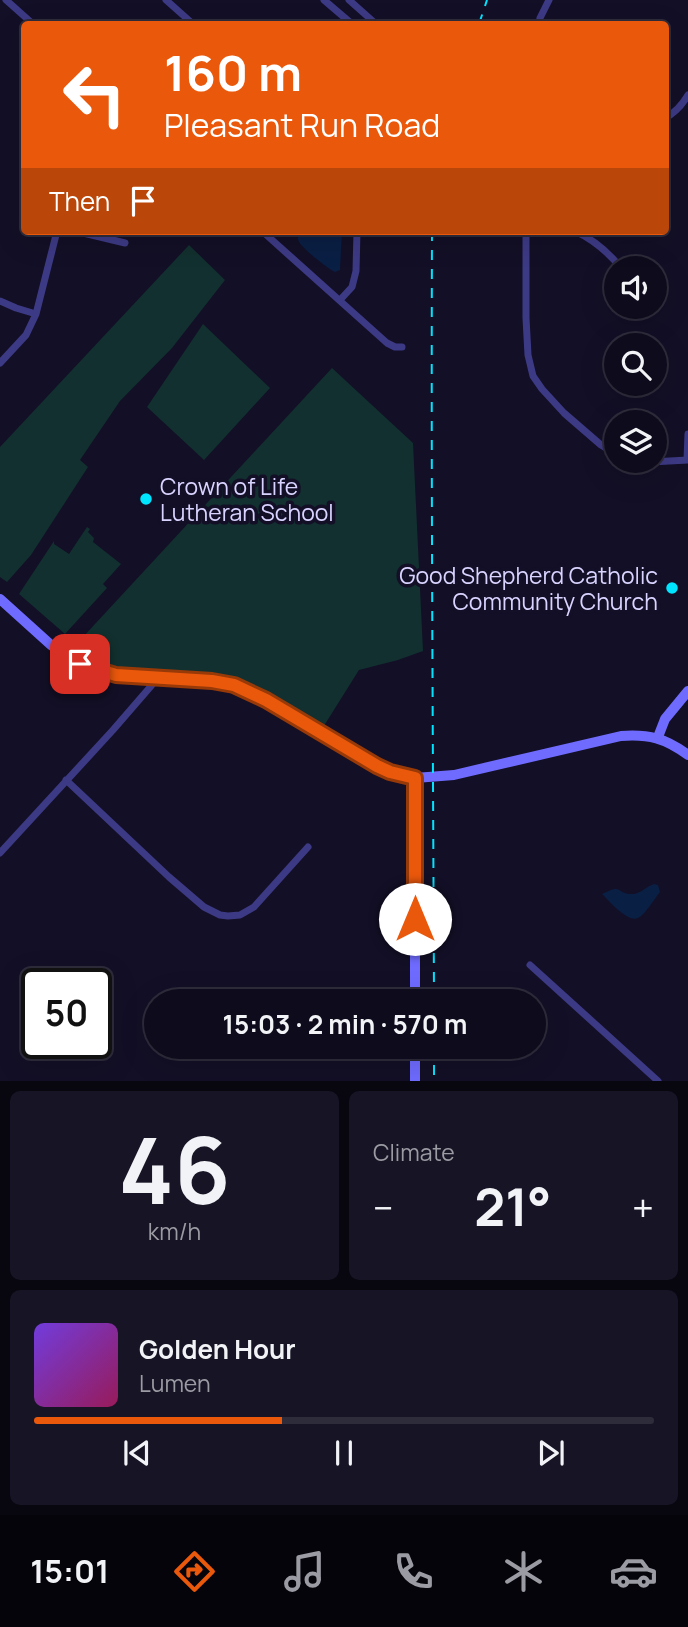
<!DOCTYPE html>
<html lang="en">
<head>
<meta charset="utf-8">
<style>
	:root { --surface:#0e0b1c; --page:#171425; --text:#f1f3f6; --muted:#9b9ba3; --line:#2e2b3b; --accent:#ea580c }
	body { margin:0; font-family:Manrope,sans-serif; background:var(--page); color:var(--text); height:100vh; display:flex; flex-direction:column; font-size:26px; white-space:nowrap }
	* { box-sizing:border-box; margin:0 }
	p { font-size:23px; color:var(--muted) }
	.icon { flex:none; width:38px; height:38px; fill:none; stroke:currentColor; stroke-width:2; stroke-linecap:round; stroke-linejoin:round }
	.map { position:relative; height:1081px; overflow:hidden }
	.panel { display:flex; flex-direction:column; gap:10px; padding:10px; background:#08060f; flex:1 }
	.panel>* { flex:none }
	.guide { position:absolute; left:21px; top:21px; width:648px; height:214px; border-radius:7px; box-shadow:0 7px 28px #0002,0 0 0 2px var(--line); background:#ea580c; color:#fff; overflow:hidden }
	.buttons { position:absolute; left:604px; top:256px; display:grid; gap:14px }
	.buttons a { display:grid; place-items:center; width:63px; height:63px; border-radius:50%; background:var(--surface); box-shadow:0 7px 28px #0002,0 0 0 2px var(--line); font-size:35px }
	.speed { position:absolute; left:21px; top:968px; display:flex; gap:14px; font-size:35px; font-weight:700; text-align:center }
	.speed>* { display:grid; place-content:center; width:91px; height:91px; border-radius:50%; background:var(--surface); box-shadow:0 7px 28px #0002,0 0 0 2px var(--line); line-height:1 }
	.speed .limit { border:4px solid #111; border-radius:10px; background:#fff; color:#111 }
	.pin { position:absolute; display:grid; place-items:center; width:60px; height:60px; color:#fff; margin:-30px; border-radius:14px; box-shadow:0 4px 10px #0006 }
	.me { position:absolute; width:77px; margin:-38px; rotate:0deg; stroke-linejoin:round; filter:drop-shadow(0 0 5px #0008) }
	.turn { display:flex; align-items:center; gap:24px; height:147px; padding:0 28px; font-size:32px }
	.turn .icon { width:91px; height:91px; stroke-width:2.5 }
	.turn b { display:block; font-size:49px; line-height:60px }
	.then { display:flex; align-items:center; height:66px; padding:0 28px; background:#0003; gap:14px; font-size:26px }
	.big { font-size:52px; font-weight:700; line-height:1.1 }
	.panel .widget { flex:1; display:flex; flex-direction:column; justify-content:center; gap:10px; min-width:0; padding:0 24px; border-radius:10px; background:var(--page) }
	.panel .dial { align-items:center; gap:0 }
	.dial b { font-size:91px; line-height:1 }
	.song { display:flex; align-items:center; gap:21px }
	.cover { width:84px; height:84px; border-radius:10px; background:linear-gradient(135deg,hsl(260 70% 55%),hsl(330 70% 35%)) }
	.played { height:7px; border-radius:4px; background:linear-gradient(90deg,var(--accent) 40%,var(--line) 40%) }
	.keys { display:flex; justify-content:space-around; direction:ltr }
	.heat { display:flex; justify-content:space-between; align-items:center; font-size:38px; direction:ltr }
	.panel .tiles { flex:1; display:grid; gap:10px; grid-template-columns:1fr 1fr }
	.widget:last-child { grid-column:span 2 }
	.trip { position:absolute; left:144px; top:989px; width:402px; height:70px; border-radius:35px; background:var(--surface); box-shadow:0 7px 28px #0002,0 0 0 2px var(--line); font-weight:700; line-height:70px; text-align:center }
	.tabs { display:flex; height:112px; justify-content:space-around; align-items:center; background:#06040b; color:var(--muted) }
	.tabs .icon { width:49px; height:49px }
	.tabs .current { color:var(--accent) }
	.tabs b { font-size:32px; color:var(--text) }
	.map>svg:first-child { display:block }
	.green { fill:#12302f }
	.water { fill:#0a1f44 }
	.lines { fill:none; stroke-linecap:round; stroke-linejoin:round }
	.street { stroke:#3d3a85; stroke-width:7 }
	.secondary { stroke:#6f6bff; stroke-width:10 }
	.rail { stroke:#00e5ff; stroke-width:2; stroke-dasharray:10 9; stroke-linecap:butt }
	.route-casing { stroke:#983908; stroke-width:18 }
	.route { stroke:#ea580c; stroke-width:12 }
	.poi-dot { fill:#00e5ff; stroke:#130f26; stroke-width:2.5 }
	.labels { text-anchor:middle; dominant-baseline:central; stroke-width:7; stroke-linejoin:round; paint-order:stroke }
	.poi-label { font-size:23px; fill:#d9d4ff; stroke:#130f26; text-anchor:start }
</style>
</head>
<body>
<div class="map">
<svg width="688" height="1081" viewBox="0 0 688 1081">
	<rect width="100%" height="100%" fill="#130f26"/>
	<path class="green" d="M189,245L225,280L172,348L120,401L80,460L88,467L31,555L7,582L0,577V447Z
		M203,324L270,388L204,460L147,407Z
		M332,368L413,443L423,651L398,660L359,670L322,729L254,687L220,675L171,676L102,669L70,651Z
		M87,527L90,529L88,532L94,538L93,542L121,564L103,584L107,588L65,634L19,594L54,541V544L69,554Z"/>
	<path class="water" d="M300,231H342L340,270L335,272C328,269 303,249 299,242C297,237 298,236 300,231Z
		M654,884L658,885L660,892C655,898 645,915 638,918C628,923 609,901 602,894C624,883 615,893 631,894C639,895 647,886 654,884Z"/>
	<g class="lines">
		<path class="street" d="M6,0L33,24
			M166,0L193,24
			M324,0L352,24
			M349,0L376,24
			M539,24L540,18L549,0
			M665,118C675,113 682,105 688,95
			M75,231L125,243
			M262,231L387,343L395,347H402
			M526,231V318L528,355L533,376L542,389L564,413L601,445L616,454
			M575,231C592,239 609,253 621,268
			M340,300L352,287L356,271L357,231
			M0,301L16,308L36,314
			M0,363L26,335L36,314L57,231
			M642,460L651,462L688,460
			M687,460L688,434
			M66,780L169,877L204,907L220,915L228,916L240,915L254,907L308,847
			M0,853L113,730L158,678
			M530,965L658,1081"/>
		<path class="secondary" d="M0,599L51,645L80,664L116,675L212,681L234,686L266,700L346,749L390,773L415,778L454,775L621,736C649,734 665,738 688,755
			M658,737L665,719L688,691
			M415,778V1001
			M415,1046V1081"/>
		<path class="rail" d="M479,24L487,0
			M432,231C431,488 433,744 434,1001
			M434,1046V1081"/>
	</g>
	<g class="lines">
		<defs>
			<path id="route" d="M80,664L116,675L212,681L234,685L266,700L377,766L390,772L415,778V919"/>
		</defs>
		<use href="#route" class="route-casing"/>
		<use href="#route" class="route"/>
	</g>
	<g class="poi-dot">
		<circle cx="146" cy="499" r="7"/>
		<circle cx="672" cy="588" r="7"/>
	</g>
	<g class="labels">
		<g class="poi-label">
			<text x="160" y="486">Crown of Life<tspan x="160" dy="26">Lutheran School</tspan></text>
			<text x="658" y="575" text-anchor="end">Good Shepherd Catholic<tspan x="658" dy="26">Community Church</tspan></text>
		</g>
	</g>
</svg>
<div class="buttons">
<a><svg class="icon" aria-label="sound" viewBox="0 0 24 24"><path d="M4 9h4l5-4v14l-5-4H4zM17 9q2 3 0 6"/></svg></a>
<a><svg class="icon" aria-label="search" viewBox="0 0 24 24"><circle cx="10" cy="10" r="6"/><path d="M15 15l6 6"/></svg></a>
<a><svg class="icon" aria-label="layers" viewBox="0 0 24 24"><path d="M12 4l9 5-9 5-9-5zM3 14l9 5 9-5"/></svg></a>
</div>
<div class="speed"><div class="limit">50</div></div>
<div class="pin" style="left:80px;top:664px;background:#d93025"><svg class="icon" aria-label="arrive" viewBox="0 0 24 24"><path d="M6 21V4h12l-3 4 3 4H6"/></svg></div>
<svg class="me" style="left:415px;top:919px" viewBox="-20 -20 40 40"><circle r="19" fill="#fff"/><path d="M0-13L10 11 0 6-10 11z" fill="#ea580c"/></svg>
<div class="trip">15:03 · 2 min · 570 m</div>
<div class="guide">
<div class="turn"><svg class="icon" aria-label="left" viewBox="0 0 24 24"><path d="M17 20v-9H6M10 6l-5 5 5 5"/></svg><div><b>160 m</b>Pleasant Run Road</div></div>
<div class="then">Then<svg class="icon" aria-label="arrive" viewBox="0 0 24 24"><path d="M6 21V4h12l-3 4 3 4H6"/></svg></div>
</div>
</div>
<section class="panel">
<div class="tiles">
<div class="widget dial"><b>46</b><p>km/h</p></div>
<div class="widget"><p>Climate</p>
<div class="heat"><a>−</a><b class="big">21°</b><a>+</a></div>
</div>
<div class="widget">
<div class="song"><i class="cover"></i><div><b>Golden Hour</b><p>Lumen</p></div></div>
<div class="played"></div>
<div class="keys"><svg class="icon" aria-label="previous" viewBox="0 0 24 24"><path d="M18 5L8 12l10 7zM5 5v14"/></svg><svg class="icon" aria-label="pause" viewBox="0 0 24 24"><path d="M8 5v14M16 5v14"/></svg><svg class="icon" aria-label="next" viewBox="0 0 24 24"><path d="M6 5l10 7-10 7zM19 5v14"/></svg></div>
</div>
</div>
</section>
<nav class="tabs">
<b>15:01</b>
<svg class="icon current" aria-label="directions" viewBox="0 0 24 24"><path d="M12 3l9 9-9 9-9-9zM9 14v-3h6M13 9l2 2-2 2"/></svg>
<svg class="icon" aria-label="music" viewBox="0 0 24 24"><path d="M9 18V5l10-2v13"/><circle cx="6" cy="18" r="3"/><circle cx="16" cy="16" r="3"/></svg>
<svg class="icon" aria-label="phone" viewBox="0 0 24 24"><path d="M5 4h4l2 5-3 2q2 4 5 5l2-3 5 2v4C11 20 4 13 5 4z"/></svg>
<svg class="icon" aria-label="climate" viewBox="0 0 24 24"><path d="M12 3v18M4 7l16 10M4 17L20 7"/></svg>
<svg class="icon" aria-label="car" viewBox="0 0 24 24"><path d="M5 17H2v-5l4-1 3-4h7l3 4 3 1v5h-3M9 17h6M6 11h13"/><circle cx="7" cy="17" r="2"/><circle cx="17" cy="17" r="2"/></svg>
</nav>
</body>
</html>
